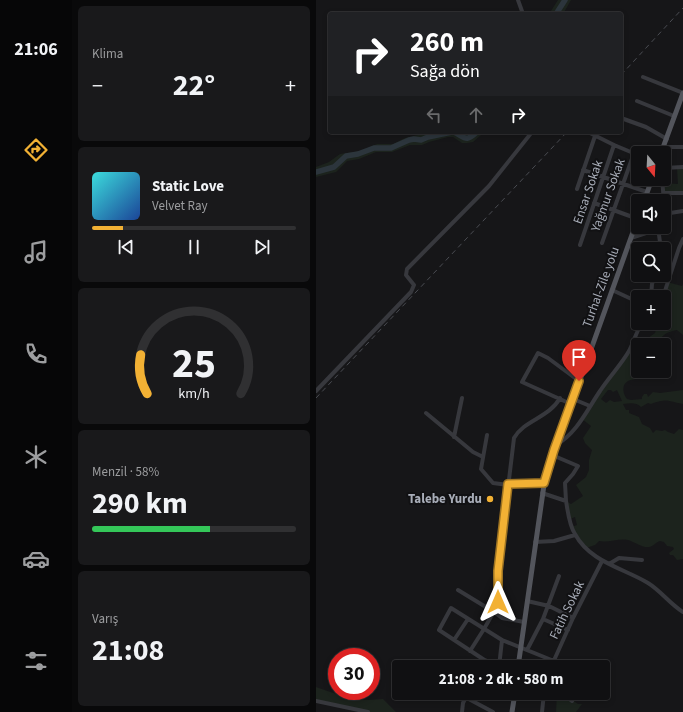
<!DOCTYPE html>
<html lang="tr">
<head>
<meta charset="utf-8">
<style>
	:root { --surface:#101012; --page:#19191b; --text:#f1f3f6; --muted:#9c9d9f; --line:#303032; --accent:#f2b134 }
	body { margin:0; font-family:"Source Sans 3",sans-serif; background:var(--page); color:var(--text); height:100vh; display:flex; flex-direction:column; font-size:15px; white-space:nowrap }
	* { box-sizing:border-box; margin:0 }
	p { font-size:13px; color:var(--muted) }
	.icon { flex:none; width:22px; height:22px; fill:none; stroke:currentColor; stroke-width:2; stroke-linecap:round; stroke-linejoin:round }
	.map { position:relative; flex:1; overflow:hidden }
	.panel { display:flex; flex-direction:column; gap:6px; padding:6px; background:#09090a; width:244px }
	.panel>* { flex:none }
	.top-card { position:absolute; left:12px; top:12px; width:295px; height:122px; border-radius:4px; box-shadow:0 2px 6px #0003,0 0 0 1px var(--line); background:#202124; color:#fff; overflow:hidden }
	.needle { width:26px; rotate:162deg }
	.tools { position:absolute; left:315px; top:146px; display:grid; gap:8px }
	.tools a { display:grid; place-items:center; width:40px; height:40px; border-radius:4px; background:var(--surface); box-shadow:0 2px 6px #0003,0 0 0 1px var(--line); font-size:20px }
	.speed { position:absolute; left:12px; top:648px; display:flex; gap:8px; font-size:20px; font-weight:700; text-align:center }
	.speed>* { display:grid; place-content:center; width:52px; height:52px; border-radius:50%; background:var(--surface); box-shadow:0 2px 6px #0003,0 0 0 1px var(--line); line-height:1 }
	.speed .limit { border:6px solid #d22; background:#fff; color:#111 }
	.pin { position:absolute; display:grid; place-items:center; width:34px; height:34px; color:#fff; margin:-41px -17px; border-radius:50% 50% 50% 0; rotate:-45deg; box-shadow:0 0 4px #0007 }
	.pin .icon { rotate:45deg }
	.me { position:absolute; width:44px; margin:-22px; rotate:0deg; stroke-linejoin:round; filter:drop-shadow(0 0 3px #0008) }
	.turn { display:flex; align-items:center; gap:14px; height:84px; padding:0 16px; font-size:18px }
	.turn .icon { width:52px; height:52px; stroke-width:2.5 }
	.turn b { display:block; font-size:28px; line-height:34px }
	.lanes { display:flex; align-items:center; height:38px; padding:0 16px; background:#0003; justify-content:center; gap:20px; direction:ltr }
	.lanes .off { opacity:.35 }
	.big { font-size:30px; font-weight:700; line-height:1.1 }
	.panel .tile { flex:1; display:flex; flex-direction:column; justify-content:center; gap:6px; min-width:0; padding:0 14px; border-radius:6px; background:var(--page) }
	.panel .dial { align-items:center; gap:0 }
	.dial svg { height:104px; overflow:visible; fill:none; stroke:var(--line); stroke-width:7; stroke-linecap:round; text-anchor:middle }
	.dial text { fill:var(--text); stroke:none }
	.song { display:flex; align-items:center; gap:12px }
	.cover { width:48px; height:48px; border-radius:6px; background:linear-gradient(135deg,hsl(180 70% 55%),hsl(220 70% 35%)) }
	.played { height:4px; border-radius:2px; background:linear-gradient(90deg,var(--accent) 15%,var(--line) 15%) }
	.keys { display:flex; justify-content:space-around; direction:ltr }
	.heat { display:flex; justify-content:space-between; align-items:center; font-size:22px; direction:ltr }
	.charge { height:6px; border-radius:3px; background:linear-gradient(90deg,#34c759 58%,var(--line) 0) }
	.trip { position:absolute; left:76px; top:660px; width:218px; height:40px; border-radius:4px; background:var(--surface); box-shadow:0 2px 6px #0003,0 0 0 1px var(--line); font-weight:700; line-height:40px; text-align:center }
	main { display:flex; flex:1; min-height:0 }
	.menu { display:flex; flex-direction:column; width:72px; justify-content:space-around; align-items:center; background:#060607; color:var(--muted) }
	.menu .icon { width:28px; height:28px }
	.menu .on { color:var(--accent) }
	.menu b { font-size:18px; color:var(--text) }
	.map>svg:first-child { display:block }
	.green { fill:#1c231d; fill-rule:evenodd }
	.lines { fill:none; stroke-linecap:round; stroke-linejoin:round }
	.river { stroke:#2c353c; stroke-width:5.5 }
	.minor { stroke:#37383d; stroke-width:4 }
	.major { stroke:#53555c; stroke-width:5 }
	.rail { stroke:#4a4c52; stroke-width:1; stroke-dasharray:5 4; stroke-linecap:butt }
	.route-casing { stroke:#9d7322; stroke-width:10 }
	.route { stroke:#f2b134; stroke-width:7 }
	.poi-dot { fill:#f2b134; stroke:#111113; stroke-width:1.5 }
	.labels { text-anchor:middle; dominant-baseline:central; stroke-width:4; stroke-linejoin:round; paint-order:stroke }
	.street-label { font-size:13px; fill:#a8adb8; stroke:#111113 }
	.poi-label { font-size:13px; font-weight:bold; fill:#a8adb8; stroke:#111113; text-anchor:end }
</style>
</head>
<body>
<main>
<nav class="menu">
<b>21:06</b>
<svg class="icon on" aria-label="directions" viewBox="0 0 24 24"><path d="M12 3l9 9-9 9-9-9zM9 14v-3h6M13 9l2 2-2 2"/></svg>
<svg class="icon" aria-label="music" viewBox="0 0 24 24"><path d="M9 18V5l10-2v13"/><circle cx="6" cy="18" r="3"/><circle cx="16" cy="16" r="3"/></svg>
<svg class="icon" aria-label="phone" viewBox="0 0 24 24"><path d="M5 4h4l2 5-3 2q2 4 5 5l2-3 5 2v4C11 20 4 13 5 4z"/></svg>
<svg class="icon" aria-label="climate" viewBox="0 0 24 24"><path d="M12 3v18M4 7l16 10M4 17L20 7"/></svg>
<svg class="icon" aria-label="car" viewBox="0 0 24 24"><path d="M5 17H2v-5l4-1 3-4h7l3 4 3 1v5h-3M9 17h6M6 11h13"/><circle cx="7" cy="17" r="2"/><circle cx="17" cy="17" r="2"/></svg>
<svg class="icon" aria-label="filters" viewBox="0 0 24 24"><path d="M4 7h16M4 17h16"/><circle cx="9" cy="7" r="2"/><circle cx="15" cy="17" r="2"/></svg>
</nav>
<section class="panel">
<div class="tile"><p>Klima</p>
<div class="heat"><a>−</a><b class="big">22°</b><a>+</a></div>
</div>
<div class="tile">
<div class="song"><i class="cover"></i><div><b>Static Love</b><p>Velvet Ray</p></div></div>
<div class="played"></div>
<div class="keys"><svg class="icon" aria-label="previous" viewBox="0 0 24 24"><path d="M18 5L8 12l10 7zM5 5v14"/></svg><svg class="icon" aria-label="pause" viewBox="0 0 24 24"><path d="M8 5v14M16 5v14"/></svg><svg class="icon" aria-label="next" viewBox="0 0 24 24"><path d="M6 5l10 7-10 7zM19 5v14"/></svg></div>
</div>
<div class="tile dial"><svg viewBox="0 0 100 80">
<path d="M14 69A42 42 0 1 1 86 69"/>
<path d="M14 69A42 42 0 0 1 9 39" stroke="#f2b134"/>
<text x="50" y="56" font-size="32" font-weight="700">25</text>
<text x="50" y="72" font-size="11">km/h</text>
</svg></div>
<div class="tile"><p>Menzil · 58%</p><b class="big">290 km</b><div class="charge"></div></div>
<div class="tile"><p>Varış</p><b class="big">21:08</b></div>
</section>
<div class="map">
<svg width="367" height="712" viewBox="0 0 367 712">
	<rect width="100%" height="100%" fill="#161618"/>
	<path class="green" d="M242,0H255L247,14H233Z
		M121,132H144L150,135L157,132H173L165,135L157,142L151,143H146L137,137H132L113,142L106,145H94L76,152H60L43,159L31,161L20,172L0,177V167L13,162L24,154L45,151L61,144H77L89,138L110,133Z
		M367,167V193H347V183L362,184L361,168Z
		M351,282L366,286L367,284V335L361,330C347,333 348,335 339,345H322V371H329C327,374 325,377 322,378C319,380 315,379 312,381C305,385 307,394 311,399L315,400L326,399V397L328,394H331L332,397L337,392L344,393L367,390V404C350,401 352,398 335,404L332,403L325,407C321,402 313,403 307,404L310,410H313V413L323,417L326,424L334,428L337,433L340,430L346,431L349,430L352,432L358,434L363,429L367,430V559L361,560L357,555H354L353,553L358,549L357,547L351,546L348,542L344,541C340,542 338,546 333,547C326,548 319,542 312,540C302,538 293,543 283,541L279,545L270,548L256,527L261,525L259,517L254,519L250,501L255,504L267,496L260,485L270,477L273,470V460L276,450L269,443L267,438L275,426L266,419L313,352L339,333L342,323H348V297ZM292,390H295L297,392L301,390L306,401L298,402L294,400L290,403L285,399Z
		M0,687C17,693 34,699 52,700C57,700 62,699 67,699L80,712H52L0,701Z
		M241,693H246L262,704H266L260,712H240Z"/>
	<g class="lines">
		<path class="river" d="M240,14L249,0
			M138,132C149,137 149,143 161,132
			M0,172L18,167L30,156L42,154L58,148H75L93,140L98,139L105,140L112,137L136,132"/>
		<path class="minor" d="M202,0L207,14
			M327,77L367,93
			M321,101L358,116
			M305,118L330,127L351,139
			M272,132L298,145L322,155
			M348,147H367
			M348,168L367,167
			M267,170L331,192
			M346,179L348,201
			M261,189L279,136
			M347,193H367
			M348,202V213
			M278,203L322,219
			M348,214L367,211
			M342,228L345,249
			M315,238L336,231L343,227
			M286,243L318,153
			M264,245L298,145
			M296,290L322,302
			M335,297L336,284L339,275
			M347,297L363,248L367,239
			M0,391L95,292L98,285L90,275L91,269L173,186L216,132
			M257,399L274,406
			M255,404L206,382L222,353L232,358L263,381
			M110,413L157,452L167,457
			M171,435L165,469L177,483L192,485L228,483
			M138,437L146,398
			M240,445C261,433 271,410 284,391C293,377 305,365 313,351C318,342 320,332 326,323
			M236,455L262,466L257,474L249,483L250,501
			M226,493L250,501C252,512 253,525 259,534C274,562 307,568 332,583C345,591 354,604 367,612
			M219,542L238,541L259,535
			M293,564L303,558L326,560
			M142,590L178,612L186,618L208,622
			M211,601L233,606L257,618
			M227,619L252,630
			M138,640L152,619
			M186,640L238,661
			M211,650L227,619L243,576
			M154,651L168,629L181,606L182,571L198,438C208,420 233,418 244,398
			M164,667L169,660
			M179,667L123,630L135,608L186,640L183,667
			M235,667L257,618L286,561
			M246,693L256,701
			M149,697L177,712
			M0,701L52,712
			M146,712L147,703L152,693
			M226,712L228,693"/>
		<path class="major" d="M345,153L367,93
			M328,201L336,179
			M202,667L229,478L322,218
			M196,712L199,693"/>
		<path class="rail" d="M305,75L367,8
			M0,398L251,132"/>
	</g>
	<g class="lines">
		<defs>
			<path id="route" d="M182,602V571L192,484L228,483L238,450L263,381"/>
		</defs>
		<use href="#route" class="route-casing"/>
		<use href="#route" class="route"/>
	</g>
	<circle class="poi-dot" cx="174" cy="499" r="4"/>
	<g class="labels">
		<g class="street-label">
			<text transform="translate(272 192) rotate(-71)">Ensar Sokak</text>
			<text transform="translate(292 195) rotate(-70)">Yağmur Sokak</text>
			<text transform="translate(285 287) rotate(-70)">Turhal-Zile yolu</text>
			<text transform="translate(251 610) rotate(-64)">Fatih Sokak</text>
		</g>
		<g class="poi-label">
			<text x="166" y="499">Talebe Yurdu</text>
		</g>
	</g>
</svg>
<div class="tools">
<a><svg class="needle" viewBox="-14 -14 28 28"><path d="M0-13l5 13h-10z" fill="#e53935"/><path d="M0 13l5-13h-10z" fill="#9c9d9f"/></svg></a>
<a><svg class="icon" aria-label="sound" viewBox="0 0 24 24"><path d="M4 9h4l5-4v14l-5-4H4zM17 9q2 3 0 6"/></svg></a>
<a><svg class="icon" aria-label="search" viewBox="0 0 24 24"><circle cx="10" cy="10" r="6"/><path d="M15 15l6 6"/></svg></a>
<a>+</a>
<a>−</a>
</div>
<div class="speed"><div class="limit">30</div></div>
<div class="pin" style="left:263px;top:381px;background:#d93025"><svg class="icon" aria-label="arrive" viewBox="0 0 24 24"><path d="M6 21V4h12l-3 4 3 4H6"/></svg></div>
<svg class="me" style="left:182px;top:602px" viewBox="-20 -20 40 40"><path d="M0-17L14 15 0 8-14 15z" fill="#f2b134" stroke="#fff" stroke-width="4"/></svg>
<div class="trip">21:08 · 2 dk · 580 m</div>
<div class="top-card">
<div class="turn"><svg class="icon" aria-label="right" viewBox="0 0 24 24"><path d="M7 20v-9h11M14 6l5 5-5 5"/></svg><div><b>260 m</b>Sağa dön</div></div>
<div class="lanes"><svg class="icon off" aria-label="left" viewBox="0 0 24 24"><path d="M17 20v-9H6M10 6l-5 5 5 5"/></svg><svg class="icon off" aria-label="ahead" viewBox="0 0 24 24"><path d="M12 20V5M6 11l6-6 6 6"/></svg><svg class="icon" aria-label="right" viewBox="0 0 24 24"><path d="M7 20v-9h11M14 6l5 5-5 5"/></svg></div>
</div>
</div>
</main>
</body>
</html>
